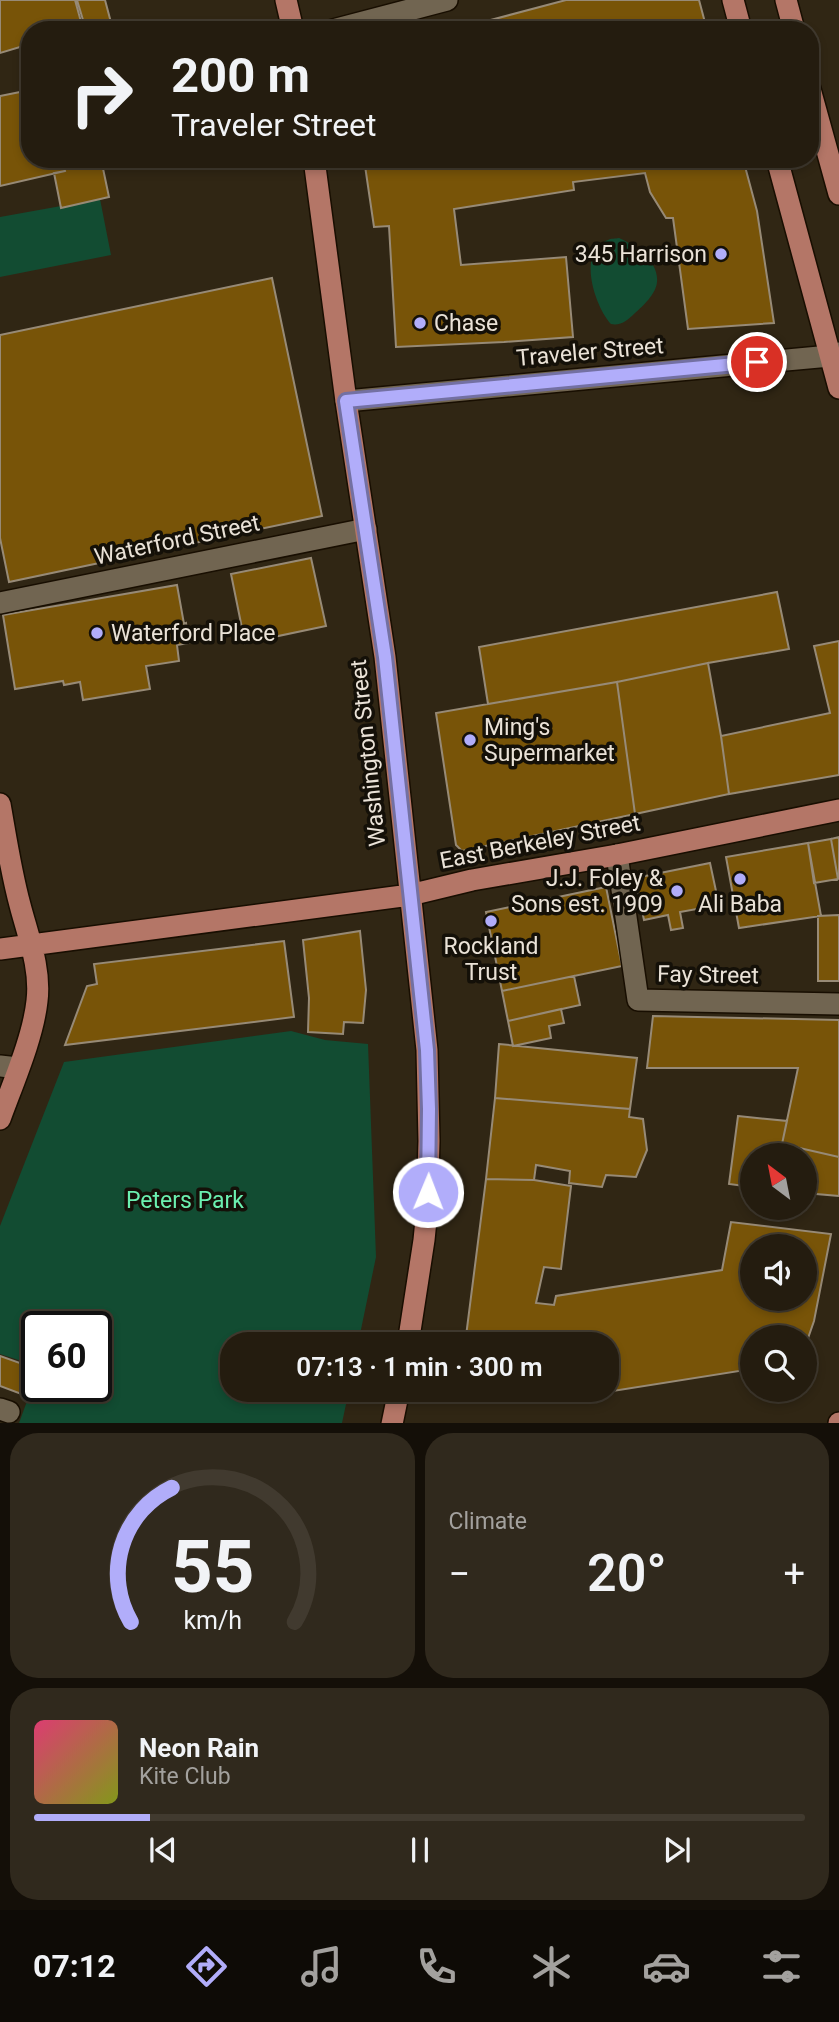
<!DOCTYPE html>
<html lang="en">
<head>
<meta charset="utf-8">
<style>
	:root { --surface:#241c0f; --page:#30291d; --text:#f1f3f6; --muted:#a3a19e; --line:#413a2f; --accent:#b1adfa }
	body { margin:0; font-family:Roboto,sans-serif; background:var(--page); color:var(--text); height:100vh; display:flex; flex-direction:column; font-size:26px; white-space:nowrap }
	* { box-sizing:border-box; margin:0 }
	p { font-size:23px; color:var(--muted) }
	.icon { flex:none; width:38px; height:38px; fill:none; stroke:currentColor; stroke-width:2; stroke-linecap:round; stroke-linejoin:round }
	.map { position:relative; height:1423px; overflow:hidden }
	.details { display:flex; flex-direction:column; gap:10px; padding:10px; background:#140f08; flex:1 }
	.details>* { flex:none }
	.top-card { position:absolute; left:21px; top:21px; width:798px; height:147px; border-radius:28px; box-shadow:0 4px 10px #0003,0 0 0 2px var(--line); background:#241c0f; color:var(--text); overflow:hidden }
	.needle { width:46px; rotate:328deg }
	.buttons { position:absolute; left:740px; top:1143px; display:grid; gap:14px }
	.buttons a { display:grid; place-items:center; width:77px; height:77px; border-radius:50%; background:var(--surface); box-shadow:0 4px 10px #0003,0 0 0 2px var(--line); font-size:35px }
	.speed { position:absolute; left:21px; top:1311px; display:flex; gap:14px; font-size:35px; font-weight:700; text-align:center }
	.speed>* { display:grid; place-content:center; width:91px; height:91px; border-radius:50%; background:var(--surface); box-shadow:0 4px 10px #0003,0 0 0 2px var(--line); line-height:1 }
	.speed .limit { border:4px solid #111; border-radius:10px; background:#fff; color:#111 }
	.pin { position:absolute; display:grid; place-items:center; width:60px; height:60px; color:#fff; margin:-30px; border:4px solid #fff; border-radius:50%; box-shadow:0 2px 7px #0007 }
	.me { position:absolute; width:77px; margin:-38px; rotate:1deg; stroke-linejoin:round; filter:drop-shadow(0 0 5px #0008) }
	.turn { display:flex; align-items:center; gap:24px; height:147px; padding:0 35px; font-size:32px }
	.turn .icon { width:91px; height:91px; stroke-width:2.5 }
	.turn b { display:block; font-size:49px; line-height:60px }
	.big { font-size:52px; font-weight:600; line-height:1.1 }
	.details .card { flex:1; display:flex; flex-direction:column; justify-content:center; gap:10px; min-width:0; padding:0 24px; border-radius:28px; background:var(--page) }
	.details .dial { align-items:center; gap:0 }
	.dial svg { height:182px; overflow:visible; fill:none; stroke:var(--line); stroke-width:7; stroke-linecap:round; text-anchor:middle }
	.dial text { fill:var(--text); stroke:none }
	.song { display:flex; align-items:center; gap:21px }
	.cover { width:84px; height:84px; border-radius:10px; background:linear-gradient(135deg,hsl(340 70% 55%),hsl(70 70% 35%)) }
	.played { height:7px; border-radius:4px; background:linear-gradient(90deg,var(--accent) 15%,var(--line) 15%) }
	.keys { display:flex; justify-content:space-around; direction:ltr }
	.heat { display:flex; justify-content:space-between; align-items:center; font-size:38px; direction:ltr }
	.details .tiles { flex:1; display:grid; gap:10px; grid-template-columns:1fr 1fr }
	.card:last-child { grid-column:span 2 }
	.trip { position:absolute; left:220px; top:1332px; width:399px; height:70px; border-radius:28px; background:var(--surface); box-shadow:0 4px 10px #0003,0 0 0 2px var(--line); font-weight:600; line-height:70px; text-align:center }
	.tab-bar { display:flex; height:112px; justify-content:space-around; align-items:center; background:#0e0b06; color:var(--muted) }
	.tab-bar .icon { width:49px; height:49px }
	.tab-bar .active { color:var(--accent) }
	.tab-bar b { font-size:32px; color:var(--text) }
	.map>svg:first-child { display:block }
	.green { fill:#124c32 }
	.building { fill:#785408; stroke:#978a76; stroke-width:2; fill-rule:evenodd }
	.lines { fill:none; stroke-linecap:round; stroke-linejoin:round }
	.minor-casing { stroke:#180e01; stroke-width:24 }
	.major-casing { stroke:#180e01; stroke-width:24 }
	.minor { stroke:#716551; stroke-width:21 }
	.major { stroke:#b47667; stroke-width:21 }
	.route-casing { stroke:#7370a2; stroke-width:18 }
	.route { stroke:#b1adfa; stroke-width:12 }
	.poi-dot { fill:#b1adfa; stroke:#141008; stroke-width:2.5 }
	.labels { text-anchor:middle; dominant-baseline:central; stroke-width:7; stroke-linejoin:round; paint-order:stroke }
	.poi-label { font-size:23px; fill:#eae2d7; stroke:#141008; text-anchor:start }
	.street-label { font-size:23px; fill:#eae2d7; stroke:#141008 }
	.park-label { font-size:23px; fill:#6bf0b0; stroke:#141008 }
</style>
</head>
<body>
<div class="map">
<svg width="839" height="1424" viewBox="0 0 839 1424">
	<rect width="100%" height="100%" fill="#302614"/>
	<path class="green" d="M100,199L111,255L0,277V217Z
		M619,238C635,245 659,261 657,282C656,294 643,306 635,313C628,320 621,326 611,324C595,307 576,250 608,240C611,238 615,239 619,238Z
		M291,1031L325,1040L368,1044L376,1257L358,1344H233V1390H349L342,1423H19L37,1374V1386H96V1326H37V1366L0,1354V1226L64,1062Z"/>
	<path class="building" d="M0,0H75L83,29L30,30V44L0,53Z
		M77,0H105L113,30H86Z
		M566,0H699L707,30H453Z
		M30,90V159H62L65,171L0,186V96Z
		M62,159H101L109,197L61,208L54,173L65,171Z
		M364,159H743L757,211L774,323L688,329L673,218H666L650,192L645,173L573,182L574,190L454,209L461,265L566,257L573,337L504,342L396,347L389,226L374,227Z
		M272,278L322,516L9,582L0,538V335Z
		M311,558L326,626L245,643L231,574Z
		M177,585L184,624L186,623L189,643L177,645L179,661L146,666L150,689L83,700L80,682L64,685L63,681L15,689L3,615Z
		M777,592L789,649L708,663L617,682L488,704L479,647Z
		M839,641V775L729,794L721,736L830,713L814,646Z
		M708,663L721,736L729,794L635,814L617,682Z
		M617,682L635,814L462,851L456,845L436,713Z
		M839,837V878L838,879L831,839Z
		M831,839L838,879L814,883L808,843Z
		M808,843L821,916L739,928L726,857Z
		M710,863L719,905L680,912L683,928L671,930L668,915L644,920L635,878Z
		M606,887L622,966L502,991L486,912Z
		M839,915V981H818V916Z
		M360,931L366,990L363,1023L344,1022L343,1034L308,1032L309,998L303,940Z
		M284,941L294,1017L65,1045L87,986L97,984L94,964Z
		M574,976L580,1005L508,1021L502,991Z
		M561,1009L564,1023L549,1026L551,1038L513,1046L508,1021Z
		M653,1016L839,1020V1157L782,1144L798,1068H647Z
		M499,1044L637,1058L630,1109L495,1098Z
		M495,1098L630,1109L629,1117L643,1119L647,1150L636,1177L606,1175L602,1187L569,1183L570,1171L536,1165L534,1180L486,1179Z
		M738,1116L787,1121L782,1144L839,1157V1196L805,1193V1155H752V1187L729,1184Z
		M486,1179L534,1180L571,1186L561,1269L544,1267L536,1303L554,1305L556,1296L722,1270L731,1222L831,1234L814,1321L807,1341L805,1345V1337H752V1369L537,1403L468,1390H607V1344H465ZM752,1246H805V1298H752Z
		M0,1356L34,1368L24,1395L0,1386Z"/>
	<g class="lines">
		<defs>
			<path id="minor" d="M333,30L447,0
				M346,401L830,356L839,353
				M0,603L366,529
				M617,855L638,1000L839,1004
				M0,1066L18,1068
				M0,1409L9,1412"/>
			<path id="major" d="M286,0L293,30
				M733,0L741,30
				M786,0L794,30
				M810,89L839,194
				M314,159L346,401L385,657L427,1050L429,1141L427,1210L424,1240L408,1344
				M777,159L839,388
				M0,804C6,838 11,872 20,905C28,936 41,968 37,1001C33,1038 13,1083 0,1119
				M0,949L410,895L472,880L617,855L839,810
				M392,1424L399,1390
				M839,1424V1423"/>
		</defs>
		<use href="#minor" class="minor-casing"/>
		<use href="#major" class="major-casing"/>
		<use href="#minor" class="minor"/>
		<use href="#major" class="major"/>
	</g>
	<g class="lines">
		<defs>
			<path id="route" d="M428,1192L429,1109L427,1050L385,657L346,401L757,362"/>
		</defs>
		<use href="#route" class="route-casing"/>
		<use href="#route" class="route"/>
	</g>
	<g class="poi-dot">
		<circle cx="721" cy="254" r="7"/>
		<circle cx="420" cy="323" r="7"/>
		<circle cx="97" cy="633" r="7"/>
		<circle cx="470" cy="740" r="7"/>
		<circle cx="740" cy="879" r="7"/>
		<circle cx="677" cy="891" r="7"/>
		<circle cx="491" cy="921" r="7"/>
	</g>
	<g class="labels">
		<g class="poi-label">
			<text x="707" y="254" text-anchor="end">345 Harrison</text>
			<text x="434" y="323">Chase</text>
			<text x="111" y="633">Waterford Place</text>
			<text x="484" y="727">Ming's<tspan x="484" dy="26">Supermarket</tspan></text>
			<text x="663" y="878" text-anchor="end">J.J. Foley &amp;<tspan x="663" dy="26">Sons est. 1909</tspan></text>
			<text x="740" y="904" text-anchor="middle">Ali Baba</text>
			<text x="491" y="946" text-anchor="middle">Rockland<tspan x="491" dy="26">Trust</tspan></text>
		</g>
		<g class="street-label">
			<text transform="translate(590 352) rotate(-5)">Traveler Street</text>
			<text transform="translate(177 540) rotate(-12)">Waterford Street</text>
			<text transform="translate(368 753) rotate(-96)">Washington Street</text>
			<text transform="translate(540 842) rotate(-11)">East Berkeley Street</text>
			<text transform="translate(708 975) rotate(1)">Fay Street</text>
		</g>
		<g class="park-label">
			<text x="185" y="1200">Peters Park</text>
		</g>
	</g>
</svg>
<div class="buttons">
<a><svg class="needle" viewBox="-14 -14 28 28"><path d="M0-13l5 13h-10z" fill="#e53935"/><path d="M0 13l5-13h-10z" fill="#a3a19e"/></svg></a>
<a><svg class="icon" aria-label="sound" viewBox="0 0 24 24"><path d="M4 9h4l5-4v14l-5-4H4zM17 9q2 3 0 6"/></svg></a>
<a><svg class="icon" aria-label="search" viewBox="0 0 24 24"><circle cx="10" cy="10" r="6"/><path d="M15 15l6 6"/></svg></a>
</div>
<div class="speed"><div class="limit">60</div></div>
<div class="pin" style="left:757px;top:362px;background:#d93025"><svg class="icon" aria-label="arrive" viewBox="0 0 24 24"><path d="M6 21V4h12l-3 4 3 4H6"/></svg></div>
<svg class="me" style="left:428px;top:1192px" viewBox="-20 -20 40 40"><circle r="17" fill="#b1adfa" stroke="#fff" stroke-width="3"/><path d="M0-11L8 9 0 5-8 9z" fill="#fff"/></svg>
<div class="trip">07:13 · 1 min · 300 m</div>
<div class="top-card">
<div class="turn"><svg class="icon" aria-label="right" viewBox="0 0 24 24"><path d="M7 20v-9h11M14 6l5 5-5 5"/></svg><div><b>200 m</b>Traveler Street</div></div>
</div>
</div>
<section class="details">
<div class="tiles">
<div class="card dial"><svg viewBox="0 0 100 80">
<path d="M14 69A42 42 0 1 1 86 69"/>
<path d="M14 69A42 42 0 0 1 32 10" stroke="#b1adfa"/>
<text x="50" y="56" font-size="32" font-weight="700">55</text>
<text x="50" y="72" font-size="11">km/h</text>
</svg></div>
<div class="card"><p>Climate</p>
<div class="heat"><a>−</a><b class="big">20°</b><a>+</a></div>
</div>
<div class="card">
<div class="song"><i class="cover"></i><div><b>Neon Rain</b><p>Kite Club</p></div></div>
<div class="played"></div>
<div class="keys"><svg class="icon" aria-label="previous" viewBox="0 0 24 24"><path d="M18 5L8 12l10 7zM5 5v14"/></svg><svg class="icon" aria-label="pause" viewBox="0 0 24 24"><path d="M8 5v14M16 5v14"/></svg><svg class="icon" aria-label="next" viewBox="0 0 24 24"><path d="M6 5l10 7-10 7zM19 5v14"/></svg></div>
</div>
</div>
</section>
<nav class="tab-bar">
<b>07:12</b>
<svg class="icon active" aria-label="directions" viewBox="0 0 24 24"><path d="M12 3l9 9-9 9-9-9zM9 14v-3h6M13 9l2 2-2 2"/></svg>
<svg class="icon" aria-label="music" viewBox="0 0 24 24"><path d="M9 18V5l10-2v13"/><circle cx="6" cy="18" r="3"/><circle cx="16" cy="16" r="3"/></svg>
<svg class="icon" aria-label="phone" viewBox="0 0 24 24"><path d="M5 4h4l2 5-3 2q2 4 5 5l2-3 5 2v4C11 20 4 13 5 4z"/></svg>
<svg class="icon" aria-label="climate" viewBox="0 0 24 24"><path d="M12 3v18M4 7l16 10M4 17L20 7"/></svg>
<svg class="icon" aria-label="car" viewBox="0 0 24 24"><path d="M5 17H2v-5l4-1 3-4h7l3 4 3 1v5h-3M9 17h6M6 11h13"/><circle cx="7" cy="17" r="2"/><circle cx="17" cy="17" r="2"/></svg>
<svg class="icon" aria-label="filters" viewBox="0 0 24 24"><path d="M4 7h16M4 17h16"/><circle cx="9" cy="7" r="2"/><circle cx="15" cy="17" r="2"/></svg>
</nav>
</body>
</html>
